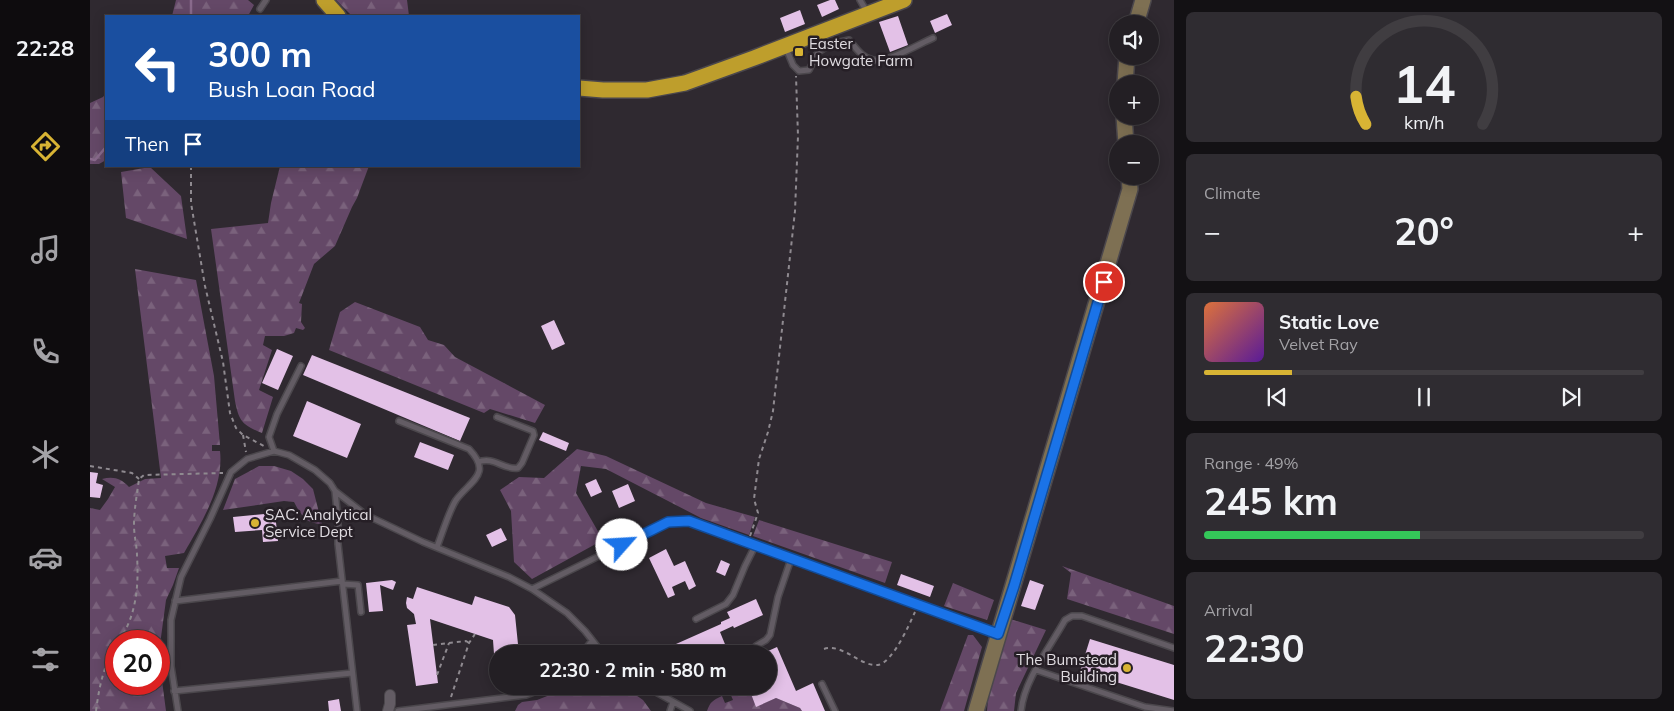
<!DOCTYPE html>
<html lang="en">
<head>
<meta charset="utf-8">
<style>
	:root { --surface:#231f24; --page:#2f2c31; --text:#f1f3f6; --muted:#a3a2a6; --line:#403d41; --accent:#d8b434 }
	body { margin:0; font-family:Mulish,sans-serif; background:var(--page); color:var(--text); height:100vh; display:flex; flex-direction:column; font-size:19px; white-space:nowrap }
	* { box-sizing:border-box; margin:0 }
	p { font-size:16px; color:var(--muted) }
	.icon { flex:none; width:28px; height:28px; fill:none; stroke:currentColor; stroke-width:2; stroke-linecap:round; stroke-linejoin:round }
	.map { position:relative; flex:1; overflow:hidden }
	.side { display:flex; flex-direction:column; gap:12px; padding:12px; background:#131114; width:500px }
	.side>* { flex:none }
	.top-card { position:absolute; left:15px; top:15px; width:475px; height:152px; border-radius:0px; box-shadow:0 2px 12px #0003,0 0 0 1px var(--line); background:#1a4fa0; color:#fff; overflow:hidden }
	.buttons { position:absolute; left:1019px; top:15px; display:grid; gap:10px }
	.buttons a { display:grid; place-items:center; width:50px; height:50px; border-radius:50%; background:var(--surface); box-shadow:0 2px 12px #0003,0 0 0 1px var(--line); font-size:25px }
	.speed { position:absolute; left:15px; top:630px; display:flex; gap:10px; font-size:25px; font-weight:700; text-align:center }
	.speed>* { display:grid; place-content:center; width:65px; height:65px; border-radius:50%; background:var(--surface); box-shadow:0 2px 12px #0003,0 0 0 1px var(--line); line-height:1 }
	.speed .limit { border:8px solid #d22; background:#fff; color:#111 }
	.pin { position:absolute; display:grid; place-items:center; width:42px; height:42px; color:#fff; margin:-21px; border:2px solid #fff; border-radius:50%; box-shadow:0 1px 5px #0007 }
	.me { position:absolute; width:55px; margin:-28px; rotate:64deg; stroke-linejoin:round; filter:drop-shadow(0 0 4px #0008) }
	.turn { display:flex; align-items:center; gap:18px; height:105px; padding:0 20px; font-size:22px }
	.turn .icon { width:65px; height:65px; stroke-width:2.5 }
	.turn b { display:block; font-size:35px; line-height:42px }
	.then { display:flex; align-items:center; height:48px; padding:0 20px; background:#0003; gap:10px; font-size:19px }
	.big { font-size:38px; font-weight:700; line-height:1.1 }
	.side .card { flex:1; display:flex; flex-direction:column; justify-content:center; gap:8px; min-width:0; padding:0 18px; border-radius:8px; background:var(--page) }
	.side .dial { align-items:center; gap:0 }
	.dial svg { height:130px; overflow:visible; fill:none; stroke:var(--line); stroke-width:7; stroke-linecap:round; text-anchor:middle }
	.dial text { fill:var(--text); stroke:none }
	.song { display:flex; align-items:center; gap:15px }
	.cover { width:60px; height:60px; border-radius:8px; background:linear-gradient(135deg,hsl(20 70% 55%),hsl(270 70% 35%)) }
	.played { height:5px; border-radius:2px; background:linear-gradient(90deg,var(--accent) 20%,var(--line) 20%) }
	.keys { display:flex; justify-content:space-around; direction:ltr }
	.heat { display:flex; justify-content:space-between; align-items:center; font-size:28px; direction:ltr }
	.charge { height:8px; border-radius:4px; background:linear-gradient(90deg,#34c759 49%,var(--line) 0) }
	.trip { position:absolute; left:399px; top:645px; width:288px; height:50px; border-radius:25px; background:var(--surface); box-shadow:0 2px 12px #0003,0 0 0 1px var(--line); font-weight:700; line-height:50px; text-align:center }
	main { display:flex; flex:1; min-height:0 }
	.menu { display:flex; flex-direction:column; width:90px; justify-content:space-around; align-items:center; background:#0e0c0e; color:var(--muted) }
	.menu .icon { width:35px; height:35px }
	.menu .current { color:var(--accent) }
	.menu b { font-size:22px; color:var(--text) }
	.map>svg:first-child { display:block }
	.forest { fill:url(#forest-firs) }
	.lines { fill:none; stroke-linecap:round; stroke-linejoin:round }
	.stream { stroke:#896a8c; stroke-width:2.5 }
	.building { fill:#e3c1e7 }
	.lane-casing { stroke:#4b474c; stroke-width:8 }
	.street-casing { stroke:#4b474c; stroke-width:12 }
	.secondary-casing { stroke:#4b474c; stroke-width:18 }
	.highway-casing { stroke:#4b474c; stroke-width:18 }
	.path { stroke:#8f8a90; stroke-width:2; stroke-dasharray:4 4; stroke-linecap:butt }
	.lane { stroke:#635c64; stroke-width:5 }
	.street { stroke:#635c64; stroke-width:10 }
	.secondary { stroke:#7e7053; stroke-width:15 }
	.highway { stroke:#be9e2c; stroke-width:15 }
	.route-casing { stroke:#114b97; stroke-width:12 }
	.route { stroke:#1a73e8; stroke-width:9 }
	.poi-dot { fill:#d8b434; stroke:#261f26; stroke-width:2 }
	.labels { text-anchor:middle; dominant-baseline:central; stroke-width:5; stroke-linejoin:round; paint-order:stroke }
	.poi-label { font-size:15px; fill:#e0dce1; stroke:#261f26; text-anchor:start }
</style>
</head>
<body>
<main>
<nav class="menu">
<b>22:28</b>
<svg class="icon current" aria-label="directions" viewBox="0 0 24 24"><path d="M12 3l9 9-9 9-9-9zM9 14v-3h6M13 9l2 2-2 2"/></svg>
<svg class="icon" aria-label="music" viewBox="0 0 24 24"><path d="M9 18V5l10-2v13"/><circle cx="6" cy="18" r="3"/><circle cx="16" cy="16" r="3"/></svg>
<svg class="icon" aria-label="phone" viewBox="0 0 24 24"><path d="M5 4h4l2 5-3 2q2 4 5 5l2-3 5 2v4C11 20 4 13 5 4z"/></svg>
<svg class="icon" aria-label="climate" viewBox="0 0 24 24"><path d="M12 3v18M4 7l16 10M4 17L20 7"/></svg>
<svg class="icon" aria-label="car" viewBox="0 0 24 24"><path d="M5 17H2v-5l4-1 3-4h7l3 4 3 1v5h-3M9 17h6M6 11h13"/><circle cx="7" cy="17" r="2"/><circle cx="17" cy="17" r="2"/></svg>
<svg class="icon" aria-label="filters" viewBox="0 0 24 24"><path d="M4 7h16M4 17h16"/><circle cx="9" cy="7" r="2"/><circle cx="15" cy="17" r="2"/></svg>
</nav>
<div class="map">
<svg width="1084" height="711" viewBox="0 0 1084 711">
	<defs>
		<pattern id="forest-firs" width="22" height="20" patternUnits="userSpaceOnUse" patternTransform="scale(1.25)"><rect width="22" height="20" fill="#644867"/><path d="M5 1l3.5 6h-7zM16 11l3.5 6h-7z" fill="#7a627c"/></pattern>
	</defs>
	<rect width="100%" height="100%" fill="#2f2930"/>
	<path class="forest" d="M86,0H158L164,5L158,16H82Z
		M246,0H317L319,16H262Z
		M16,93V160L9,164H0V103L13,97Z
		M190,166H279L267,198L262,207L245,246L224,264L209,303L212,304L211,322L215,328L213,330L206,328L204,333L194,336H175L173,345L182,350L169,390L183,397L172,433C152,425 149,421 145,401L121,229L178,223L181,203Z
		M60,167L91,196L97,239L36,218L31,172Z
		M45,269L106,280L124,376L130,445H122V451H130C134,488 111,523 94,553L75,556L77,568H89L83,585L76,600L69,652V641H26V684H69V658L76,711H0V508L10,510L18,499L25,487L12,479C23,476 31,478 39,487L55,479L71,478Z
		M265,302L330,327L338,340L354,345L365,357L455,405L445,423L400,409L394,413L239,350L250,312Z
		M487,449L516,456L616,503L665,517L659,535L611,518L516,469L491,466L486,493L513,540L442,579L424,562L421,511L410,490L429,477L454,478Z
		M169,466H184L201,471L213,479L223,489L232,524C216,524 211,515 204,502L194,501L133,510L145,479Z
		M669,520L802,562L795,583L663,536Z
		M972,566L1084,606V634L977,599L981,573Z
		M863,583L904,600L897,620L854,606Z
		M920,619L956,630L926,693L924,711H897L899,686Z
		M878,635H883L892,647L874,711H850Z
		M472,686H533L553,700L561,711H425L428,705L432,702L447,700L465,693Z
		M637,686H658L667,706L686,698L710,708L712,711H617C620,702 623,700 632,696L635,703L643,700Z"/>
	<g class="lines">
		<path class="stream" d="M101,16V0
			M0,159L5,160L16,147"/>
	</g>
	<path class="building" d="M740,0H745L749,9L732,17L727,5Z
		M710,10L715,24L695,32L690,18Z
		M857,14L862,25L845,33L840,21Z
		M808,16L818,45L800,52L789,22Z
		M464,320L475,344L462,350L451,326Z
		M187,349L203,356L188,390L172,383Z
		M222,355L380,418L370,441L213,375Z
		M217,401L271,424L257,458L203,436Z
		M453,432L479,443L476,451L449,440Z
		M330,442L364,455L358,470L324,457Z
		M0,472L8,473L6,483L13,485L10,498L0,497Z
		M506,479L512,492L501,497L495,484Z
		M538,484L545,501L529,508L522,491Z
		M185,513L188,541L173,542L172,530L145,532L143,517Z
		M411,528L417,540L402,547L396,535Z
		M576,549L584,566L595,561L606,586L599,590L595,581L582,587L585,595L578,598L559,558Z
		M631,560L640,564L635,576L626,572Z
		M811,574L844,586L840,597L807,585Z
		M302,580L306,582L303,590L290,585L293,611L279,612L276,583Z
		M940,580L954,585L945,610L931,606Z
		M327,587L382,605L385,596L419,607L425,615L429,654H404L403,640L340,619L348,683L326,686L317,625L326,624L324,614L317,608L316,603L317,597L323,599Z
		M666,599L673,615L644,628L643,626L630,632L639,654H622L619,646L606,652L607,654H590L586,644L631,624V622L640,618L637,612Z
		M1000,639L1084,665V700L1010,677L1009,682L991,676L992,672L990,671Z
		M687,647L706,691L723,683L735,711H712L710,708L686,698L666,707L658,686H678L684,682L678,669V651Z
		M249,699L251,711H239L238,701Z"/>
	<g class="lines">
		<defs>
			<path id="lane" d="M770,0L777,12
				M170,9L176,0
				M696,48L703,65L709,71L719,70L728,52L741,44L759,40C766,48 772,58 783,60C797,63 829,44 843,38
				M309,421L379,449C403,474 380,481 366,500C359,511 352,534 347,547
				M184,451L179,437L187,414L211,366
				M388,462C405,456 412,470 428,468L432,463L444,435L443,431L407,417
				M245,491L272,512
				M253,584L268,585L271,612
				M442,589L578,522L599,521L908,634
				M85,601L252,581
				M606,619L636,604L643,595L655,566L665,546
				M666,646L676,640L680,635L688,597L701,559
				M491,654L502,641
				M946,670L1055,707L1084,711
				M732,684L745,711
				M555,686L600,711
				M84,691L262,673
				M88,711L81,666V620L91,577L120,519L141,472L157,459L184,451L199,455L225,470L240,483L245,491L248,520
				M267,711L248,544V520L253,513L260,511L274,514L333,542L419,577L442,589L477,613L495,631L513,654
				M308,711L436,695L460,686
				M580,711L583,702
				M931,711C934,680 960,647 975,620L982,616H992L1084,648"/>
			<path id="street" d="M298,711L300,704V695"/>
			<path id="secondary" d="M1046,24L1053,0
				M1035,84L1037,56
				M1034,116L1036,144
				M886,711L1040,189L1039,176"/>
			<path id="highway" d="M234,0L248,16
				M489,88L513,90H557L595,83L664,58L814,0"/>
		</defs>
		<use href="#lane" class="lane-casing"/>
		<use href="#street" class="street-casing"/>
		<use href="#secondary" class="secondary-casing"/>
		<use href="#highway" class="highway-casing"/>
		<path class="path" d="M101,166V203L115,286L133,362L140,413L146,428L153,435L174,446
			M153,435L156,452
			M0,466L42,473L49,479
			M660,536L668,513L664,499L669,459L678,432L683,411L705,211L708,136L706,76
			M29,641C46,616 49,587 47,556C47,546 44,536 44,525C44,510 47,494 49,479L54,475L133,473
			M343,645L376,641L379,643
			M734,649C743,646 751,650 759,654C768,659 778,666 788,665C803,662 819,625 825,612
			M347,675L359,643
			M361,697L379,643L385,634
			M6,711C9,688 13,666 26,646"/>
		<use href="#lane" class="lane"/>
		<use href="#street" class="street"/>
		<use href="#secondary" class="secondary"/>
		<use href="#highway" class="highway"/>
	</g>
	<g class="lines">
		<defs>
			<path id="route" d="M532,545L578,522L599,521L908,634L924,586L1014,282"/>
		</defs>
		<use href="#route" class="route-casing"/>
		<use href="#route" class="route"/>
	</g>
	<g class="poi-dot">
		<rect x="704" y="47" width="10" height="10" rx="2.5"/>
		<circle cx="165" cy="523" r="5"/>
		<circle cx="1037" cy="668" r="5"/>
	</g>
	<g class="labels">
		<g class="poi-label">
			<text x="719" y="43">Easter<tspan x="719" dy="17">Howgate Farm</tspan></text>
			<text x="175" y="514">SAC: Analytical<tspan x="175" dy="17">Service Dept</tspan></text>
			<text x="1027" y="659" text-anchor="end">The Bumstead<tspan x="1027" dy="17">Building</tspan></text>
		</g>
	</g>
</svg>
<div class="buttons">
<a><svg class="icon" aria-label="sound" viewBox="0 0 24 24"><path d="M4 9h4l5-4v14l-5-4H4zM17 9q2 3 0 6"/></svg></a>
<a>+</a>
<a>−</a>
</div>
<div class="speed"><div class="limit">20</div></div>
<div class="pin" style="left:1014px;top:282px;background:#d93025"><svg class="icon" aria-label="arrive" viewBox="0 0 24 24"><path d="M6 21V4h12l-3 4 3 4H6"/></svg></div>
<svg class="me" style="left:532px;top:545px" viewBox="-20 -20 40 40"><circle r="19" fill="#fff"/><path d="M0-13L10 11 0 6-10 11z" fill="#1a73e8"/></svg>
<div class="trip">22:30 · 2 min · 580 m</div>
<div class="top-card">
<div class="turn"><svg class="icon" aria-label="left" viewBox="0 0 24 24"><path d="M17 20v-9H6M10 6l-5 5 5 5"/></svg><div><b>300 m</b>Bush Loan Road</div></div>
<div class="then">Then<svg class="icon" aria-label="arrive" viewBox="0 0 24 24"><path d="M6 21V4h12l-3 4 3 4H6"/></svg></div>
</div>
</div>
<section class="side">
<div class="card dial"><svg viewBox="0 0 100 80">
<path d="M14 69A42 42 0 1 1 86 69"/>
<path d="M14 69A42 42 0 0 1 8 52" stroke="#d8b434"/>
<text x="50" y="56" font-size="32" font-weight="700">14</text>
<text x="50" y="72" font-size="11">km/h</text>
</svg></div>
<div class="card"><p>Climate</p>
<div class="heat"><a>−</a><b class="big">20°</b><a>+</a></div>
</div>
<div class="card">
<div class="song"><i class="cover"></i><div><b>Static Love</b><p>Velvet Ray</p></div></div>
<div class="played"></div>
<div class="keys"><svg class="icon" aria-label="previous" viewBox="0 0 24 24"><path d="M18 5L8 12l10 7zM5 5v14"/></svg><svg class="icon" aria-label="pause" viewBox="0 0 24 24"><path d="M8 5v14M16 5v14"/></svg><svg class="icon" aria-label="next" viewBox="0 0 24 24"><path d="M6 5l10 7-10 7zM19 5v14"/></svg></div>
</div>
<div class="card"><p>Range · 49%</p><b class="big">245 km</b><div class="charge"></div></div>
<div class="card"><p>Arrival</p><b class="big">22:30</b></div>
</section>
</main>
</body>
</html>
